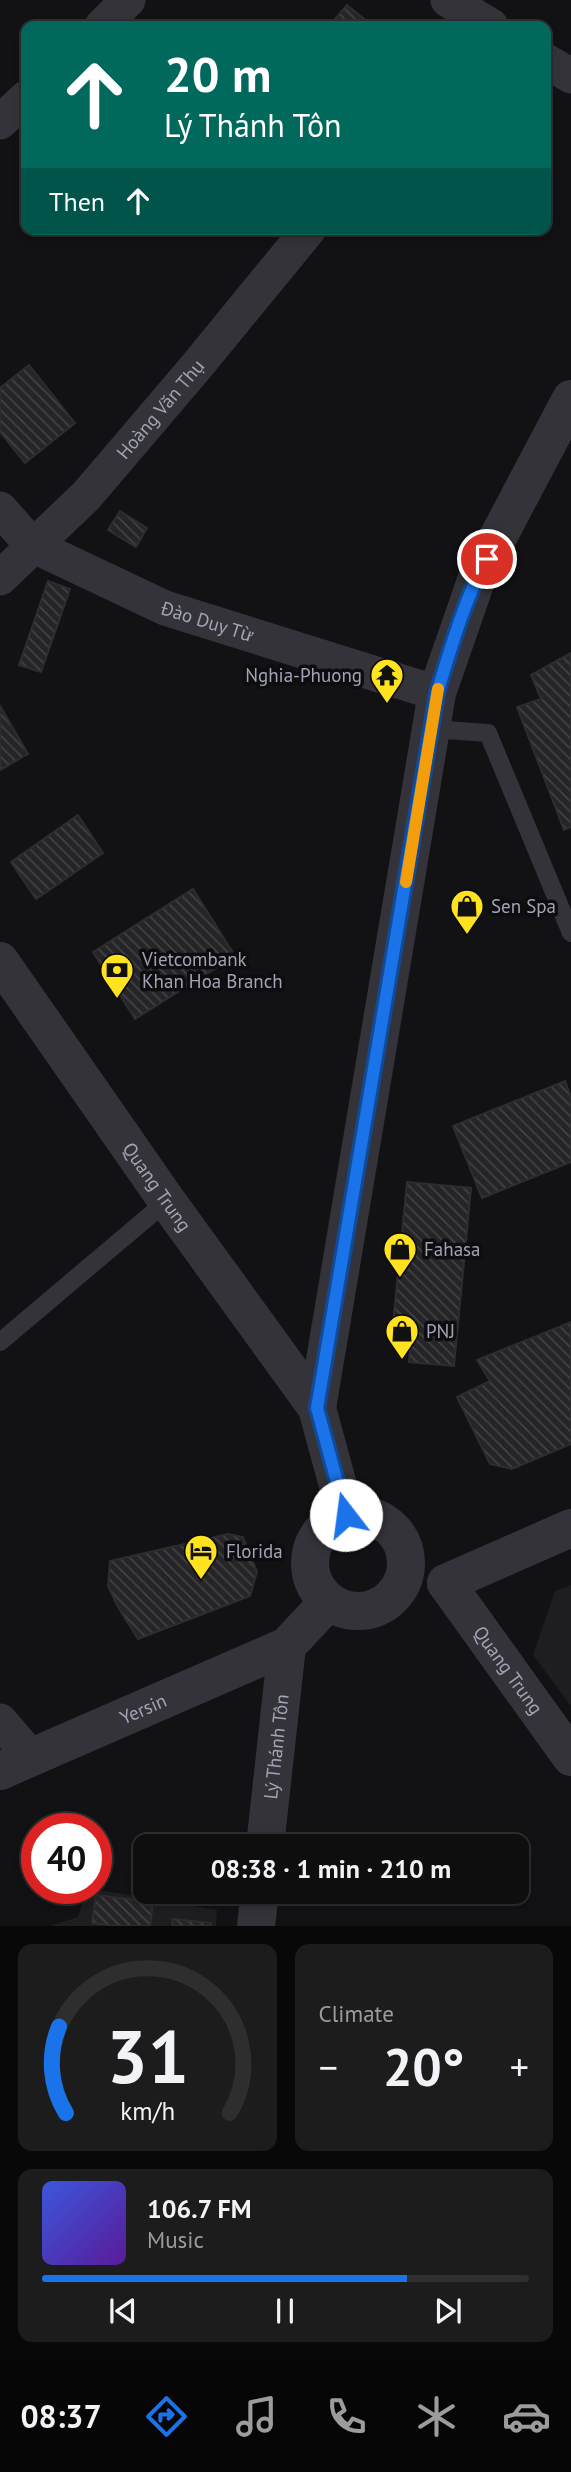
<!DOCTYPE html>
<html lang="en">
<head>
<meta charset="utf-8">
<style>
	:root { --surface:#0e0e0f; --page:#1c1c1d; --text:#f1f3f6; --muted:#9b9c9e; --line:#2e2e2f; --accent:#1a73e8 }
	body { margin:0; font-family:"PT Sans",sans-serif; background:var(--page); color:var(--text); height:100vh; display:flex; flex-direction:column; font-size:26px; white-space:nowrap }
	* { box-sizing:border-box; margin:0 }
	p { font-size:23px; color:var(--muted) }
	.icon { flex:none; width:38px; height:38px; fill:none; stroke:currentColor; stroke-width:2; stroke-linecap:round; stroke-linejoin:round }
	.map { position:relative; height:1926px; overflow:hidden }
	.side { display:flex; flex-direction:column; gap:18px; padding:18px; background:#080808; flex:1 }
	.side>* { flex:none }
	.guide { position:absolute; left:21px; top:21px; width:530px; height:214px; border-radius:14px; box-shadow:0 4px 10px #0003,0 0 0 2px var(--line); background:#00695c; color:#fff; overflow:hidden }
	.speed { position:absolute; left:21px; top:1813px; display:flex; gap:14px; font-size:35px; font-weight:700; text-align:center }
	.speed>* { display:grid; place-content:center; width:91px; height:91px; border-radius:50%; background:var(--surface); box-shadow:0 4px 10px #0003,0 0 0 2px var(--line); line-height:1 }
	.speed .limit { border:10px solid #d22; background:#fff; color:#111 }
	.pin { position:absolute; display:grid; place-items:center; width:60px; height:60px; color:#fff; margin:-30px; border:4px solid #fff; border-radius:50%; box-shadow:0 2px 7px #0007 }
	.me { position:absolute; width:77px; margin:-38px; rotate:345deg; stroke-linejoin:round; filter:drop-shadow(0 0 5px #0008) }
	.turn { display:flex; align-items:center; gap:24px; height:147px; padding:0 28px; font-size:32px }
	.turn .icon { width:91px; height:91px; stroke-width:2.5 }
	.turn b { display:block; font-size:49px; line-height:60px }
	.then { display:flex; align-items:center; height:66px; padding:0 28px; background:#0003; gap:14px; font-size:26px }
	.big { font-size:52px; font-weight:600; line-height:1.1 }
	.side .tile { flex:1; display:flex; flex-direction:column; justify-content:center; gap:10px; min-width:0; padding:0 24px; border-radius:14px; background:var(--page) }
	.side .dial { align-items:center; gap:0 }
	.dial svg { height:182px; overflow:visible; fill:none; stroke:var(--line); stroke-width:7; stroke-linecap:round; text-anchor:middle }
	.dial text { fill:var(--text); stroke:none }
	.song { display:flex; align-items:center; gap:21px }
	.cover { width:84px; height:84px; border-radius:10px; background:linear-gradient(135deg,hsl(230 70% 55%),hsl(270 70% 35%)) }
	.played { height:7px; border-radius:4px; background:linear-gradient(90deg,var(--accent) 75%,var(--line) 75%) }
	.keys { display:flex; justify-content:space-around; direction:ltr }
	.heat { display:flex; justify-content:space-between; align-items:center; font-size:38px; direction:ltr }
	.side .tiles { flex:1; display:grid; gap:18px; grid-template-columns:1fr 1fr }
	.tile:last-child { grid-column:span 2 }
	.trip { position:absolute; left:133px; top:1834px; width:396px; height:70px; border-radius:14px; background:var(--surface); box-shadow:0 4px 10px #0003,0 0 0 2px var(--line); font-weight:600; line-height:70px; text-align:center }
	.tabs { display:flex; height:112px; justify-content:space-around; align-items:center; background:#060606; color:var(--muted) }
	.tabs .icon { width:49px; height:49px }
	.tabs .current { color:var(--accent) }
	.tabs b { font-size:32px; color:var(--text) }
	.map>svg:first-child { display:block }
	.built { fill:#1e1e21 }
	.building { fill:url(#building-back-hatch); stroke:#2d2c30; stroke-width:2 }
	.lines { fill:none; stroke-linecap:round; stroke-linejoin:round }
	.service { stroke:#333339; stroke-width:18 }
	.minor { stroke:#333339; stroke-width:35 }
	.tertiary { stroke:#333339; stroke-width:38 }
	.route-casing { stroke:#114b97; stroke-width:18 }
	.route { stroke:#1a73e8; stroke-width:12 }
	.slow { stroke:#f59e0b; stroke-width:12 }
	.labels { text-anchor:middle; dominant-baseline:central; stroke-width:7; stroke-linejoin:round; paint-order:stroke }
	.street-label { font-size:19px; fill:#a2a4b5; stroke:#0d0d0f }
	.poi-label { font-size:19px; fill:#a2a4b5; stroke:#0d0d0f; text-anchor:start }
</style>
</head>
<body>
<div class="map">
<svg width="571" height="1926" viewBox="0 0 571 1926">
	<defs>
		<pattern id="building-back-hatch" width="6" height="6" patternUnits="userSpaceOnUse" patternTransform="scale(1.75)"><rect width="6" height="6" fill="#252528"/><path d="M-1 5l2 2M0 0l6 6M5-1l2 2" fill="none" stroke="#424245"/></pattern>
	</defs>
	<rect width="100%" height="100%" fill="#121214"/>
	<path class="built" d="M571,1585V1706L533,1655L555,1591Z
		M87,1888L217,1910L216,1926H50L78,1917Z"/>
	<path class="building" d="M347,5L373,26H329Z
		M29,365L75,423L25,463L0,432V388Z
		M120,511L147,528L136,547L108,530Z
		M48,581L70,589L41,672L19,665Z
		M571,653V827L564,830L517,707L541,699L531,675Z
		M0,706L28,754L0,770Z
		M78,815L103,853L36,899L11,862Z
		M193,889L235,956L135,1019L93,952Z
		M565,1081L571,1097V1162L482,1198L453,1126Z
		M407,1182L471,1188L454,1366L409,1362L412,1326L393,1324Z
		M571,1322V1444L512,1469L490,1464L457,1397L490,1381L477,1360Z
		M228,1534L243,1537L257,1572L250,1596L138,1639L118,1607L108,1586L110,1561Z
		M96,1895L153,1902L150,1926H117L92,1923Z
		M173,1919L211,1923L210,1926H172Z"/>
	<g class="lines">
		<path class="service" d="M431,729L488,733L571,933
			M0,1342L167,1201"/>
		<g class="minor">
			<path d="M448,0L491,26"/>
			<path d="M102,26L128,0"/>
			<path d="M546,61L571,76"/>
			<path d="M0,122L26,98"/>
			<path id="s1" d="M0,509L32,545L165,608L437,693"/>
			<path id="s2" d="M0,578L86,496L196,367L309,229"/>
			<path d="M0,1721L32,1758"/>
		</g>
		<g class="tertiary">
			<path id="s3" d="M0,961L167,1201L317,1408L346,1515"/>
			<path d="M317,1408L437,693L478,575L571,399"/>
			<circle cx="358" cy="1563" r="48"/>
			<path id="s4" d="M446,1583L571,1757"/>
			<path d="M446,1583L571,1528"/>
			<path id="s5" d="M0,1771L287,1646L328,1602"/>
			<path id="s6" d="M265,1846L287,1646"/>
			<path d="M256,1926L260,1892"/>
		</g>
	</g>
	<g class="lines">
		<defs>
			<path id="route" d="M346,1515L317,1408L437,693C451,648 464,600 487,559"/>
		</defs>
		<use href="#route" class="route-casing"/>
		<use href="#route" class="route"/>
		<path class="slow" d="M406,882L438,689"/>
	</g>
	<defs>
		<symbol id="temple-pin" viewBox="-11 -11 22 30"><path d="M0 17L-7.5 6A9.5 9.5 0 1 1 7.5 6Z" fill="#ffe31e" stroke="#0d0d0f"/><path d="M0-6L5-2H3V0L6.5 2.5H4V6H1.5V3h-3V6H-4V2.5H-6.5L-3 0V-2H-5Z" fill="#111"/></symbol>
		<symbol id="shop-pin" viewBox="-11 -11 22 30"><path d="M0 17L-7.5 6A9.5 9.5 0 1 1 7.5 6Z" fill="#ffe31e" stroke="#0d0d0f"/><path d="M-5-2.5h2.3a2.7 3.5 0 0 1 5.4 0H5L5.5 6h-11ZM-1.5-2.5h3a1.5 2.3 0 0 0-3 0Z" fill="#111"/></symbol>
		<symbol id="bank-pin" viewBox="-11 -11 22 30"><path d="M0 17L-7.5 6A9.5 9.5 0 1 1 7.5 6Z" fill="#ffe31e" stroke="#0d0d0f"/><path d="M-6-4H6V4H-6ZM0-2.3a2.3 2.3 0 1 0 0 4.6a2.3 2.3 0 1 0 0-4.6Z" fill="#111"/></symbol>
		<symbol id="hotel-pin" viewBox="-11 -11 22 30"><path d="M0 17L-7.5 6A9.5 9.5 0 1 1 7.5 6Z" fill="#ffe31e" stroke="#0d0d0f"/><path d="M-6-4.5h1.5V1H6V5H4.5V3h-9V5H-6ZM-4 0a1.8 1.8 0 1 1 3.6 0ZM.5 0V-2.5h3Q6-2.5 6 0Z" fill="#111"/></symbol>
	</defs>
	<g fill-rule="evenodd">
		<use href="#temple-pin" x="368" y="656" width="38" height="52"/>
		<use href="#shop-pin" x="448" y="887" width="38" height="52"/>
		<use href="#bank-pin" x="98" y="951" width="38" height="52"/>
		<use href="#shop-pin" x="381" y="1230" width="38" height="52"/>
		<use href="#shop-pin" x="383" y="1312" width="38" height="52"/>
		<use href="#hotel-pin" x="182" y="1532" width="38" height="52"/>
	</g>
	<g class="labels">
		<g class="street-label">
			<text stroke="none"><textPath href="#s2" startOffset="233">Hoàng Văn Thụ</textPath></text>
			<text stroke="none"><textPath href="#s1" startOffset="240">Đào Duy Từ</textPath></text>
			<text stroke="none"><textPath href="#s3" startOffset="275">Quang Trung</textPath></text>
			<text stroke="none"><textPath href="#s4" startOffset="107">Quang Trung</textPath></text>
			<text stroke="none"><textPath href="#s5" startOffset="156">Yersin</textPath></text>
			<text stroke="none"><textPath href="#s6" startOffset="100">Lý Thánh Tôn</textPath></text>
		</g>
		<g class="poi-label">
			<text x="362" y="675" text-anchor="end">Nghia-Phuong</text>
			<text x="491" y="906">Sen Spa</text>
			<text x="142" y="959">Vietcombank<tspan x="142" dy="22">Khan Hoa Branch</tspan></text>
			<text x="424" y="1249">Fahasa</text>
			<text x="426" y="1331">PNJ</text>
			<text x="226" y="1551">Florida</text>
		</g>
	</g>
</svg>
<div class="speed"><div class="limit">40</div></div>
<div class="pin" style="left:487px;top:559px;background:#d93025"><svg class="icon" aria-label="arrive" viewBox="0 0 24 24"><path d="M6 21V4h12l-3 4 3 4H6"/></svg></div>
<svg class="me" style="left:346px;top:1515px" viewBox="-20 -20 40 40"><circle r="19" fill="#fff"/><path d="M0-13L10 11 0 6-10 11z" fill="#1a73e8"/></svg>
<div class="trip">08:38 · 1 min · 210 m</div>
<div class="guide">
<div class="turn"><svg class="icon" aria-label="ahead" viewBox="0 0 24 24"><path d="M12 20V5M6 11l6-6 6 6"/></svg><div><b>20 m</b>Lý Thánh Tôn</div></div>
<div class="then">Then<svg class="icon" aria-label="ahead" viewBox="0 0 24 24"><path d="M12 20V5M6 11l6-6 6 6"/></svg></div>
</div>
</div>
<section class="side">
<div class="tiles">
<div class="tile dial"><svg viewBox="0 0 100 80">
<path d="M14 69A42 42 0 1 1 86 69"/>
<path d="M14 69A42 42 0 0 1 11 31" stroke="#1a73e8"/>
<text x="50" y="56" font-size="32" font-weight="700">31</text>
<text x="50" y="72" font-size="11">km/h</text>
</svg></div>
<div class="tile"><p>Climate</p>
<div class="heat"><a>−</a><b class="big">20°</b><a>+</a></div>
</div>
<div class="tile">
<div class="song"><i class="cover"></i><div><b>106.7 FM</b><p>Music</p></div></div>
<div class="played"></div>
<div class="keys"><svg class="icon" aria-label="previous" viewBox="0 0 24 24"><path d="M18 5L8 12l10 7zM5 5v14"/></svg><svg class="icon" aria-label="pause" viewBox="0 0 24 24"><path d="M8 5v14M16 5v14"/></svg><svg class="icon" aria-label="next" viewBox="0 0 24 24"><path d="M6 5l10 7-10 7zM19 5v14"/></svg></div>
</div>
</div>
</section>
<nav class="tabs">
<b>08:37</b>
<svg class="icon current" aria-label="directions" viewBox="0 0 24 24"><path d="M12 3l9 9-9 9-9-9zM9 14v-3h6M13 9l2 2-2 2"/></svg>
<svg class="icon" aria-label="music" viewBox="0 0 24 24"><path d="M9 18V5l10-2v13"/><circle cx="6" cy="18" r="3"/><circle cx="16" cy="16" r="3"/></svg>
<svg class="icon" aria-label="phone" viewBox="0 0 24 24"><path d="M5 4h4l2 5-3 2q2 4 5 5l2-3 5 2v4C11 20 4 13 5 4z"/></svg>
<svg class="icon" aria-label="climate" viewBox="0 0 24 24"><path d="M12 3v18M4 7l16 10M4 17L20 7"/></svg>
<svg class="icon" aria-label="car" viewBox="0 0 24 24"><path d="M5 17H2v-5l4-1 3-4h7l3 4 3 1v5h-3M9 17h6M6 11h13"/><circle cx="7" cy="17" r="2"/><circle cx="17" cy="17" r="2"/></svg>
</nav>
</body>
</html>
